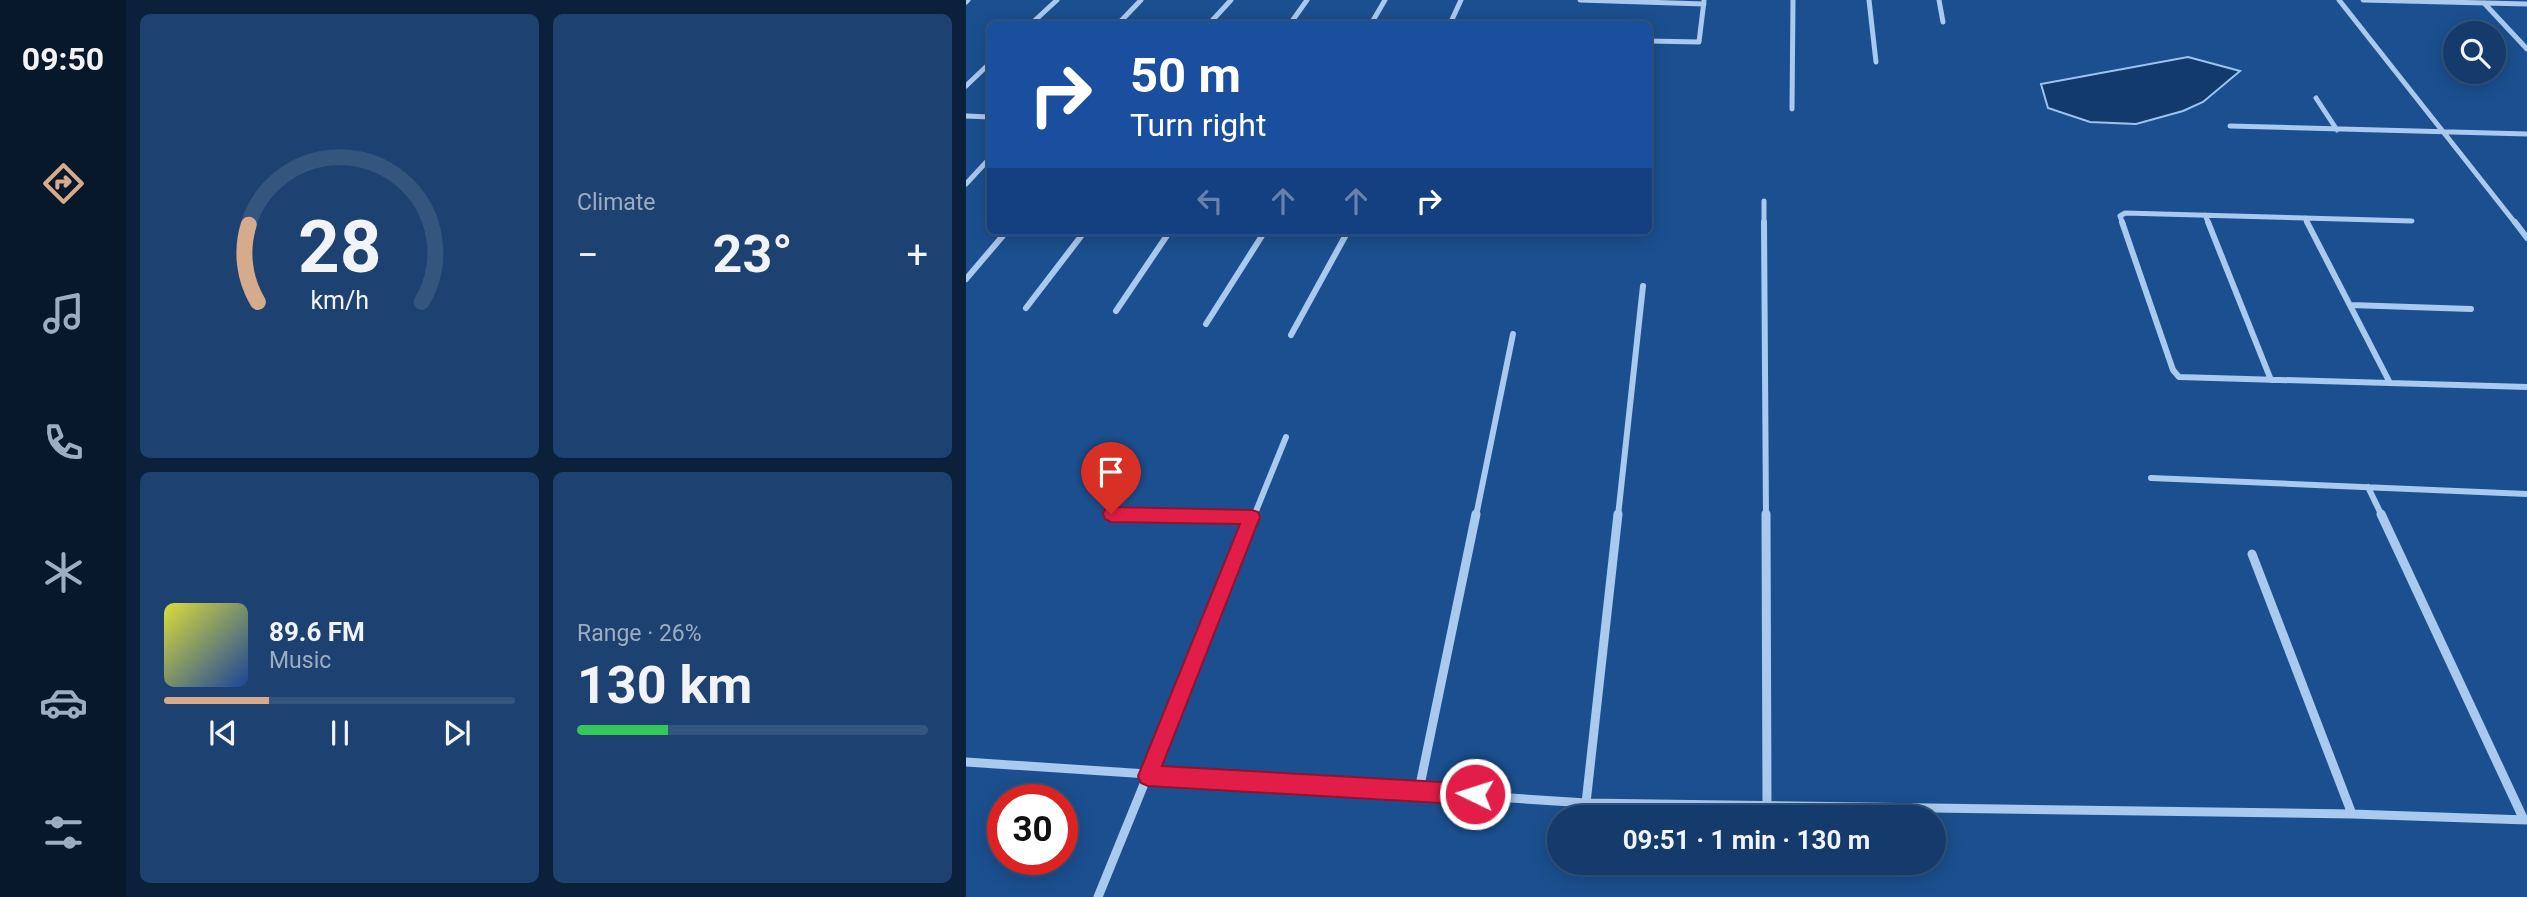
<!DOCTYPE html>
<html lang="en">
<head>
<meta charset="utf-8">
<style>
	:root { --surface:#143b6b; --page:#1d4271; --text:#f1f3f6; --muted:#9dadc1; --line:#33557e; --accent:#d6ab8b }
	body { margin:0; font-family:Roboto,sans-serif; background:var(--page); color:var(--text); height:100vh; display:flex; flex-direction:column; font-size:26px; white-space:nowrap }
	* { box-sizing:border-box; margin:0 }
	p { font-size:23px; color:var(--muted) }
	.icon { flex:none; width:38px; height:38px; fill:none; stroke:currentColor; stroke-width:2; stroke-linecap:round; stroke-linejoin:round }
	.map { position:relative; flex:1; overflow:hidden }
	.sheet { display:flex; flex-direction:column; gap:14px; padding:14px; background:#0b203b; width:840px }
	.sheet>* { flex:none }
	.guide { position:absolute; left:21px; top:21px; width:665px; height:214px; border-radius:10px; box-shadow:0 4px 18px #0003,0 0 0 2px var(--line); background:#1a4fa0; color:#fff; overflow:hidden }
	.fabs { position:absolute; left:1477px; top:21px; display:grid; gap:14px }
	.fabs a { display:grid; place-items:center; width:63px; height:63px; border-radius:50%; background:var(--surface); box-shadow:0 4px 18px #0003,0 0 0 2px var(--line); font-size:35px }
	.speed { position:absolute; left:21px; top:784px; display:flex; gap:14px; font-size:35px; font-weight:700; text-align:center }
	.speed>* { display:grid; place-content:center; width:91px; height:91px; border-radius:50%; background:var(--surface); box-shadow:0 4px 18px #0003,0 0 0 2px var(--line); line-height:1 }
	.speed .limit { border:10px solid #d22; background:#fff; color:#111 }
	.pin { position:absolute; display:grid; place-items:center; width:60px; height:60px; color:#fff; margin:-72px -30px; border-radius:50% 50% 50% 0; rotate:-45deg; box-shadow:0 0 7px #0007 }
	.pin .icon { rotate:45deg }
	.me { position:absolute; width:77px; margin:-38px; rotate:274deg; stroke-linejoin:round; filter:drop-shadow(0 0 5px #0008) }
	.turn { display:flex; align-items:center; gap:24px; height:147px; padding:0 28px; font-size:32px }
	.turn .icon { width:91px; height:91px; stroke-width:2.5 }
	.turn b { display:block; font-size:49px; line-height:60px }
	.lanes { display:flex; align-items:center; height:66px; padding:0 28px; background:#0003; justify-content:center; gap:35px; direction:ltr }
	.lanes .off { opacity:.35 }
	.big { font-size:52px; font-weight:700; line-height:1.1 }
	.sheet .tile { flex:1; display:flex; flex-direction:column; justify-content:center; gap:10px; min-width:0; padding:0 24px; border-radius:10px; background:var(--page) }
	.sheet .dial { align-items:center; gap:0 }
	.dial svg { height:182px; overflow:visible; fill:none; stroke:var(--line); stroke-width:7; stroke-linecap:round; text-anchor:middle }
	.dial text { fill:var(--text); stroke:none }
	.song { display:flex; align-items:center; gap:21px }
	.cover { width:84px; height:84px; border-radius:10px; background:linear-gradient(135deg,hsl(60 70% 55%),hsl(220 70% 35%)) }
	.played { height:7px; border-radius:4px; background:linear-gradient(90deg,var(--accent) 30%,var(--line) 30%) }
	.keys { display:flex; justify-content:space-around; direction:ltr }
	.heat { display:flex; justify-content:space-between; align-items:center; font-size:38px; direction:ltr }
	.charge { height:10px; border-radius:5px; background:linear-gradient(90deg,#34c759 26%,var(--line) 0) }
	.sheet .tiles { flex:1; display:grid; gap:14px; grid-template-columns:repeat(2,1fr) }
	.trip { position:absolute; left:581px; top:805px; width:399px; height:70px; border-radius:35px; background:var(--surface); box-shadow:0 4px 18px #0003,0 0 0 2px var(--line); font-weight:700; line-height:70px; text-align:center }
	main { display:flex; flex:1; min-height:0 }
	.menu { display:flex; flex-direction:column; width:126px; justify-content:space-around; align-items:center; background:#08182b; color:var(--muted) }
	.menu .icon { width:49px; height:49px }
	.menu .on { color:var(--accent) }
	.menu b { font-size:32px; color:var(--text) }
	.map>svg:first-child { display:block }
	.water { fill:#123a6d; stroke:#9cc4f0; stroke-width:2 }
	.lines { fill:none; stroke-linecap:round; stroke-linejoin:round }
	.minor-far2 { stroke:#a9c9ee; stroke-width:5 }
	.minor-far1 { stroke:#a9c9ee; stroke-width:6 }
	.minor { stroke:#a9c9ee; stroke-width:9 }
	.route { fill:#e11d48; stroke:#92132f; stroke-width:2 }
</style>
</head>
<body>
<main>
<nav class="menu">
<b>09:50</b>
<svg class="icon on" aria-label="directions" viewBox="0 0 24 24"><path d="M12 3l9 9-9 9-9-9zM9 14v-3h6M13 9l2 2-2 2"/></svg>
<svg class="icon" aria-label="music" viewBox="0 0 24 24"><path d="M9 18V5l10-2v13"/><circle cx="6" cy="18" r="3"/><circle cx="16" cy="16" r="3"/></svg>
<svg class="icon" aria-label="phone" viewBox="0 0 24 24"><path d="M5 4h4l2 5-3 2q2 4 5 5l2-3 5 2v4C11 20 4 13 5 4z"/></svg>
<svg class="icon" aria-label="climate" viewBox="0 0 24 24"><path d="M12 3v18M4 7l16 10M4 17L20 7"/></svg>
<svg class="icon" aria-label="car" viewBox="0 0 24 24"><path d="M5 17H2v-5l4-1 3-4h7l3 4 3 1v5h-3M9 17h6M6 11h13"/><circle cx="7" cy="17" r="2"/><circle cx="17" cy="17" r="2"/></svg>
<svg class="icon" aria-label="filters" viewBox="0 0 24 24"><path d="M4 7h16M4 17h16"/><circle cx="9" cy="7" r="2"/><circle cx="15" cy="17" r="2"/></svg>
</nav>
<section class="sheet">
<div class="tiles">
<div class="tile dial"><svg viewBox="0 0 100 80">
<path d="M14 69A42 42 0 1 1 86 69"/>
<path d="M14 69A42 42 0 0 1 10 35" stroke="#d6ab8b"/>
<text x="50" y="56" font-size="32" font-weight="700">28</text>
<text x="50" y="72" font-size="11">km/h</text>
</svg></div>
<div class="tile"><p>Climate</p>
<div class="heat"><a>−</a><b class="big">23°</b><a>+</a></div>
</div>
<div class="tile">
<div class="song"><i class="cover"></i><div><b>89.6 FM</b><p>Music</p></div></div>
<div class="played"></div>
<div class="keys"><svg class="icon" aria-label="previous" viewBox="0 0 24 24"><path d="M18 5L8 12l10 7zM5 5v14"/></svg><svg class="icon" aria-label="pause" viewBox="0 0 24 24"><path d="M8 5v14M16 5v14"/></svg><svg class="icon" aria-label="next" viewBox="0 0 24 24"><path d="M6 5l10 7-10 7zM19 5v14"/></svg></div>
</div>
<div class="tile"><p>Range · 26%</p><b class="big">130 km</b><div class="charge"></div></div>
</div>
</section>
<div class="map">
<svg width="1561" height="897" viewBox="0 0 1561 897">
	<rect width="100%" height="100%" fill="#1b4f8f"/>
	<path class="water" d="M1222,57L1274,71L1237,102L1217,111L1170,124L1124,122L1082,108L1075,84Z"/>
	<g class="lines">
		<path class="minor-far2" d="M614,0L738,4
			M903,0L910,62
			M973,0L977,22
			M1373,0L1550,224
			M1397,0L1561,4
			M0,2L2,0
			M1518,3L1561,49
			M65,24L91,0
			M152,24L175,0
			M243,24L265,0
			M324,24L341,0
			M405,24L419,0
			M484,24L495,0
			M682,41L733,42L738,1
			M0,86L24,63
			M1350,98L1371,130
			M826,109L827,0
			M0,116L24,117
			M1264,126L1561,134
			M0,184L24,158
			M798,201V224
			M1239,215L1243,224
			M1339,218L1342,224
			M1157,224L1154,216L1159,213L1446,221"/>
		<path class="minor-far1" d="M798,222L800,516
			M1156,222L1207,370L1213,377L1561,387
			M1242,222L1305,380
			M1341,222L1424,383
			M1549,222L1561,238
			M0,279L41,231
			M1384,305L1505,309
			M60,308L119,231
			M150,311L204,231
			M240,324L299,231
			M325,335L382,231
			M1185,478L1561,494
			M1402,487L1416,516
			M145,514L233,516
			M288,516L320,437
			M510,516L547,334
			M652,516L677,286"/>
		<path class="minor" d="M151,514L286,517
			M800,514L801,806
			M1415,514L1558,820
			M1286,554L1386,814
			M0,762L620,803L1386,814L1561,820
			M453,790L510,514
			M620,803L652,514
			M132,897L288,514"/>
	</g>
	<path class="route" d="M145,507L286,510L292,512L294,517L196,766L509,784L516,787L519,794L516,802L509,805L182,786L175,783L172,776L274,524L145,522L139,519L137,514L139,509Z"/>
</svg>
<div class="fabs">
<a><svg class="icon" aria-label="search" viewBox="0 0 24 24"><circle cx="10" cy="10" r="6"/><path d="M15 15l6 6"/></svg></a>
</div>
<div class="speed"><div class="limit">30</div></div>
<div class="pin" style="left:145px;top:514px;background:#d93025"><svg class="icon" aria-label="arrive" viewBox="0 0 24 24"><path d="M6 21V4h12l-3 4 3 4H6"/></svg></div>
<svg class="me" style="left:509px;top:794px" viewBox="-20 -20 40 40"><circle r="17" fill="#e11d48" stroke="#fff" stroke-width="3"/><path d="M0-11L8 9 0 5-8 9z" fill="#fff"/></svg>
<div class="trip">09:51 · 1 min · 130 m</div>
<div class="guide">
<div class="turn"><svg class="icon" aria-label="right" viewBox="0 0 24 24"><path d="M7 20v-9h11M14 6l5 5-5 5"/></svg><div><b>50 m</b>Turn right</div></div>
<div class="lanes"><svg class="icon off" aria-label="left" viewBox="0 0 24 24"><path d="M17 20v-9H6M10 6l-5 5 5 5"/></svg><svg class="icon off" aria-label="ahead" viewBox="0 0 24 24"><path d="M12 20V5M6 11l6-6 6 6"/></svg><svg class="icon off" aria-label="ahead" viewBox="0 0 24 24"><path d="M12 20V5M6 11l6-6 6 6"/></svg><svg class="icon" aria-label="right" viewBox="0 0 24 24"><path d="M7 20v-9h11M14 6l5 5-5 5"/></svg></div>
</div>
</div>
</main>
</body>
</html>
